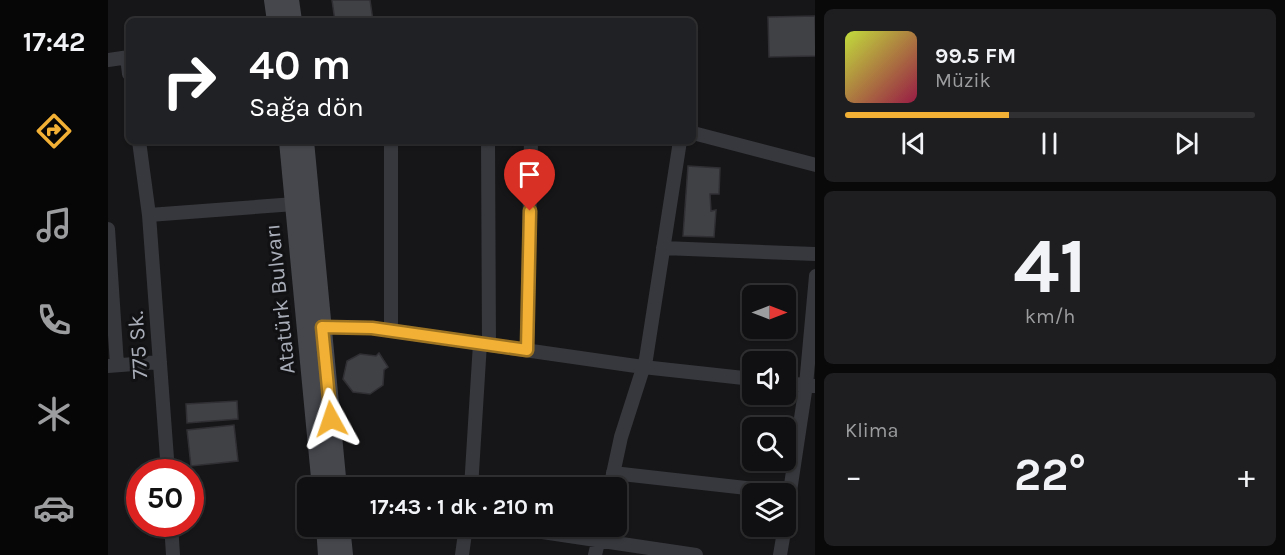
<!DOCTYPE html>
<html lang="tr">
<head>
<meta charset="utf-8">
<style>
	:root { --surface:#101012; --page:#1e1e20; --text:#f1f3f6; --muted:#9c9d9f; --line:#303032; --accent:#f2b134 }
	body { margin:0; font-family:Karla,sans-serif; background:var(--page); color:var(--text); height:100vh; display:flex; flex-direction:column; font-size:22px; white-space:nowrap }
	* { box-sizing:border-box; margin:0 }
	p { font-size:20px; color:var(--muted) }
	.icon { flex:none; width:33px; height:33px; fill:none; stroke:currentColor; stroke-width:2; stroke-linecap:round; stroke-linejoin:round }
	.map { position:relative; flex:1; overflow:hidden }
	.panel { display:flex; flex-direction:column; gap:9px; padding:9px; background:#09090a; width:470px }
	.panel>* { flex:none }
	.guide { position:absolute; left:18px; top:18px; width:570px; height:126px; border-radius:9px; box-shadow:0 2px 4px #0004,0 0 0 2px var(--line); background:#202124; color:#fff; overflow:hidden }
	.needle { width:39px; rotate:90deg }
	.buttons { position:absolute; left:634px; top:285px; display:grid; gap:12px }
	.buttons a { display:grid; place-items:center; width:54px; height:54px; border-radius:9px; background:var(--surface); box-shadow:0 2px 4px #0004,0 0 0 2px var(--line); font-size:30px }
	.speed { position:absolute; left:18px; top:459px; display:flex; gap:12px; font-size:30px; font-weight:700; text-align:center }
	.speed>* { display:grid; place-content:center; width:78px; height:78px; border-radius:50%; background:var(--surface); box-shadow:0 2px 4px #0004,0 0 0 2px var(--line); line-height:1 }
	.speed .limit { border:9px solid #d22; background:#fff; color:#111 }
	.pin { position:absolute; display:grid; place-items:center; width:51px; height:51px; color:#fff; margin:-62px -26px; border-radius:50% 50% 50% 0; rotate:-45deg; box-shadow:0 0 6px #0007 }
	.pin .icon { rotate:45deg }
	.me { position:absolute; width:66px; margin:-33px; rotate:355deg; stroke-linejoin:round; filter:drop-shadow(0 0 4px #0008) }
	.turn { display:flex; align-items:center; gap:21px; height:126px; padding:0 24px; font-size:27px }
	.turn .icon { width:78px; height:78px; stroke-width:2.5 }
	.turn b { display:block; font-size:42px; line-height:51px }
	.big { font-size:45px; font-weight:700; line-height:1.1 }
	.panel .tile { flex:1; display:flex; flex-direction:column; justify-content:center; gap:9px; min-width:0; padding:0 21px; border-radius:9px; background:var(--page) }
	.panel .dial { align-items:center; gap:0 }
	.dial b { font-size:78px; line-height:1 }
	.song { display:flex; align-items:center; gap:18px }
	.cover { width:72px; height:72px; border-radius:9px; background:linear-gradient(135deg,hsl(70 70% 55%),hsl(340 70% 35%)) }
	.played { height:6px; border-radius:3px; background:linear-gradient(90deg,var(--accent) 40%,var(--line) 40%) }
	.keys { display:flex; justify-content:space-around; direction:ltr }
	.heat { display:flex; justify-content:space-between; align-items:center; font-size:33px; direction:ltr }
	.trip { position:absolute; left:189px; top:477px; width:330px; height:60px; border-radius:9px; background:var(--surface); box-shadow:0 2px 4px #0004,0 0 0 2px var(--line); font-weight:700; line-height:60px; text-align:center }
	main { display:flex; flex:1; min-height:0 }
	.dock { display:flex; flex-direction:column; width:108px; justify-content:space-around; align-items:center; background:#060607; color:var(--muted) }
	.dock .icon { width:42px; height:42px }
	.dock .current { color:var(--accent) }
	.dock b { font-size:27px; color:var(--text) }
	.map>svg:first-child { display:block }
	.building { fill:#404145; stroke:#303034; stroke-width:1.5 }
	.lines { fill:none; stroke-linecap:round; stroke-linejoin:round }
	.minor { stroke:#37383d; stroke-width:14 }
	.secondary { stroke:#45474d; stroke-width:20 }
	.route-casing { stroke:#9d7322; stroke-width:15 }
	.route { stroke:#f2b134; stroke-width:10 }
	.labels { text-anchor:middle; dominant-baseline:central; stroke-width:6; stroke-linejoin:round; paint-order:stroke }
	.street-label { font-size:22px; fill:#a8adb8; stroke:#111113 }
</style>
</head>
<body>
<main>
<nav class="dock">
<b>17:42</b>
<svg class="icon current" aria-label="directions" viewBox="0 0 24 24"><path d="M12 3l9 9-9 9-9-9zM9 14v-3h6M13 9l2 2-2 2"/></svg>
<svg class="icon" aria-label="music" viewBox="0 0 24 24"><path d="M9 18V5l10-2v13"/><circle cx="6" cy="18" r="3"/><circle cx="16" cy="16" r="3"/></svg>
<svg class="icon" aria-label="phone" viewBox="0 0 24 24"><path d="M5 4h4l2 5-3 2q2 4 5 5l2-3 5 2v4C11 20 4 13 5 4z"/></svg>
<svg class="icon" aria-label="climate" viewBox="0 0 24 24"><path d="M12 3v18M4 7l16 10M4 17L20 7"/></svg>
<svg class="icon" aria-label="car" viewBox="0 0 24 24"><path d="M5 17H2v-5l4-1 3-4h7l3 4 3 1v5h-3M9 17h6M6 11h13"/><circle cx="7" cy="17" r="2"/><circle cx="17" cy="17" r="2"/></svg>
</nav>
<div class="map">
<svg width="708" height="555" viewBox="0 0 708 555">
	<rect width="100%" height="100%" fill="#161618"/>
	<path class="building" d="M224,0H262L265,21H227Z
		M707,16L708,56L661,57L660,17Z
		M580,166L612,168L611,194H602L603,211L608,210L606,237L575,236Z
		M271,353L280,367L276,370L275,385L262,394L245,392L235,379L239,361L252,354L268,356Z
		M129,401L130,419L79,423L78,404Z
		M126,425L130,461L83,466L79,430Z"/>
	<g class="lines">
		<path class="minor" d="M19,57L21,74
			M0,60L21,57
			M585,133L708,165
			M31,141L41,215L187,204
			M283,141V330
			M380,141L381,345
			M41,215L60,472
			M0,229L9,365
			M555,248L708,254
			M214,327L264,328L535,367L645,379
			M419,350L423,141
			M0,366L52,362
			M678,383L706,386
			M505,473L682,493
			M363,488L372,343
			M502,488L513,437L538,359L572,141
			M678,518L698,385L708,276
			M63,524L65,555
			M393,526L588,555
			M354,555L358,526
			M487,555L494,526
			M672,555L677,526"/>
		<path class="secondary" d="M166,0L169,21
			M181,0L184,21
			M181,141L214,488
			M196,141L229,488
			M218,526L220,555
			M232,526L235,555"/>
	</g>
	<g class="lines">
		<defs>
			<path id="route" d="M223,419L214,327L264,328L419,350L422,211"/>
		</defs>
		<use href="#route" class="route-casing"/>
		<use href="#route" class="route"/>
	</g>
	<g class="labels">
		<g class="street-label">
			<text transform="translate(172 299) rotate(-96)">Atatürk Bulvarı</text>
			<text transform="translate(30 345) rotate(-94)">775 Sk.</text>
		</g>
	</g>
</svg>
<div class="buttons">
<a><svg class="needle" viewBox="-14 -14 28 28"><path d="M0-13l5 13h-10z" fill="#e53935"/><path d="M0 13l5-13h-10z" fill="#9c9d9f"/></svg></a>
<a><svg class="icon" aria-label="sound" viewBox="0 0 24 24"><path d="M4 9h4l5-4v14l-5-4H4zM17 9q2 3 0 6"/></svg></a>
<a><svg class="icon" aria-label="search" viewBox="0 0 24 24"><circle cx="10" cy="10" r="6"/><path d="M15 15l6 6"/></svg></a>
<a><svg class="icon" aria-label="layers" viewBox="0 0 24 24"><path d="M12 4l9 5-9 5-9-5zM3 14l9 5 9-5"/></svg></a>
</div>
<div class="speed"><div class="limit">50</div></div>
<div class="pin" style="left:422px;top:211px;background:#d93025"><svg class="icon" aria-label="arrive" viewBox="0 0 24 24"><path d="M6 21V4h12l-3 4 3 4H6"/></svg></div>
<svg class="me" style="left:223px;top:419px" viewBox="-20 -20 40 40"><path d="M0-17L14 15 0 8-14 15z" fill="#f2b134" stroke="#fff" stroke-width="4"/></svg>
<div class="trip">17:43 · 1 dk · 210 m</div>
<div class="guide">
<div class="turn"><svg class="icon" aria-label="right" viewBox="0 0 24 24"><path d="M7 20v-9h11M14 6l5 5-5 5"/></svg><div><b>40 m</b>Sağa dön</div></div>
</div>
</div>
<section class="panel">
<div class="tile">
<div class="song"><i class="cover"></i><div><b>99.5 FM</b><p>Müzik</p></div></div>
<div class="played"></div>
<div class="keys"><svg class="icon" aria-label="previous" viewBox="0 0 24 24"><path d="M18 5L8 12l10 7zM5 5v14"/></svg><svg class="icon" aria-label="pause" viewBox="0 0 24 24"><path d="M8 5v14M16 5v14"/></svg><svg class="icon" aria-label="next" viewBox="0 0 24 24"><path d="M6 5l10 7-10 7zM19 5v14"/></svg></div>
</div>
<div class="tile dial"><b>41</b><p>km/h</p></div>
<div class="tile"><p>Klima</p>
<div class="heat"><a>−</a><b class="big">22°</b><a>+</a></div>
</div>
</section>
</main>
</body>
</html>
